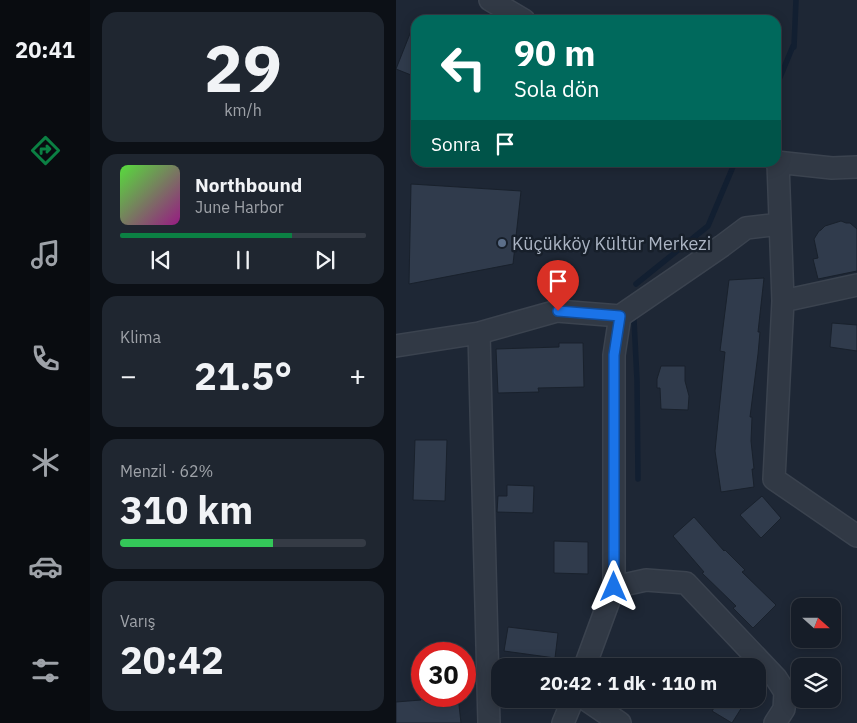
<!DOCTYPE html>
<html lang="tr">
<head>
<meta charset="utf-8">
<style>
	:root { --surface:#161d28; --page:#1f2630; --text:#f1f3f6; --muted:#9ea2a8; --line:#353b45; --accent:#0b8043 }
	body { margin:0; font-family:"IBM Plex Sans",sans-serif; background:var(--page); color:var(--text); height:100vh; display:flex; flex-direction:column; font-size:19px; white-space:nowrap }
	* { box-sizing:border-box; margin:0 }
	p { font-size:16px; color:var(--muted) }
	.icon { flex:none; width:28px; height:28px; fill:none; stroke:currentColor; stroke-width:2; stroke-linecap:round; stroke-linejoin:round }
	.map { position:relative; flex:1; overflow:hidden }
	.drawer { display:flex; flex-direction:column; gap:12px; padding:12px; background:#0c1016; width:306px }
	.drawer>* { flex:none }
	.guide { position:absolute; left:15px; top:15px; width:370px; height:152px; border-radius:15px; box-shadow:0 2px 12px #0003,0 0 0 1px var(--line); background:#00695c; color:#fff; overflow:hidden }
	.needle { width:32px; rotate:111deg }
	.tools { position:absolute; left:395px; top:598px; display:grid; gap:10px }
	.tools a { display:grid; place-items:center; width:50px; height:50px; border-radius:10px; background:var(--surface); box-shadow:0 2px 12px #0003,0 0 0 1px var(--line); font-size:25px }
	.speed { position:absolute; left:15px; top:642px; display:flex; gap:10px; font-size:25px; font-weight:700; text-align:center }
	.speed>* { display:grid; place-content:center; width:65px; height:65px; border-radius:50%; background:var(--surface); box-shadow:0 2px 12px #0003,0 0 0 1px var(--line); line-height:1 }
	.speed .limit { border:8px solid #d22; background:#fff; color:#111 }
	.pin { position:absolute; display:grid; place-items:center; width:42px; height:42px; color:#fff; margin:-51px -21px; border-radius:50% 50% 50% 0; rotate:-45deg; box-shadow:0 0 5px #0007 }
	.pin .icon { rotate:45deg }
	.me { position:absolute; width:55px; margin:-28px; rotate:0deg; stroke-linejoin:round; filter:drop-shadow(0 0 4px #0008) }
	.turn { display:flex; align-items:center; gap:18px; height:105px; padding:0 20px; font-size:22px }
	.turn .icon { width:65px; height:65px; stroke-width:2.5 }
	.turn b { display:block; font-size:35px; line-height:42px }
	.then { display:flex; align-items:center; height:48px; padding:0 20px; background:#0003; gap:10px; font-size:19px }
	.big { font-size:38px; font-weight:700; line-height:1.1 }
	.drawer .widget { flex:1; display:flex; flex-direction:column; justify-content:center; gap:8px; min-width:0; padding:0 18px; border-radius:15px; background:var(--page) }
	.drawer .dial { align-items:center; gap:0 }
	.dial b { font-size:65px; line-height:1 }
	.song { display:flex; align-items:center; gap:15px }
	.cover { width:60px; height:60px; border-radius:8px; background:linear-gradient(135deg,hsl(110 70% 55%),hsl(310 70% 35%)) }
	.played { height:5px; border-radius:2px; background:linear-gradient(90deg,var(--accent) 70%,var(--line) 70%) }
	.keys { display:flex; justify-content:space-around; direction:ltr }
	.heat { display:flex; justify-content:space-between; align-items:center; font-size:28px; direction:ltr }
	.charge { height:8px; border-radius:4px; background:linear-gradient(90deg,#34c759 62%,var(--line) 0) }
	.trip { position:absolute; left:95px; top:658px; width:275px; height:50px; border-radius:15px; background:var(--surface); box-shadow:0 2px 12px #0003,0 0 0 1px var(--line); font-weight:700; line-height:50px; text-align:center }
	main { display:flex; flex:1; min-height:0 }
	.menu { display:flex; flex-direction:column; width:90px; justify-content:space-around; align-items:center; background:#090c10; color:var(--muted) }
	.menu .icon { width:35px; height:35px }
	.menu .active { color:var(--accent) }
	.menu b { font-size:22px; color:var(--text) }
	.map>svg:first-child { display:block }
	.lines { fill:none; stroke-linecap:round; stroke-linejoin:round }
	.stream { stroke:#121f31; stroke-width:5.5 }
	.building { fill:#303b4c; stroke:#19212c }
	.street-casing { stroke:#3b434f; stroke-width:24 }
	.street { stroke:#313945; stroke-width:21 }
	.route-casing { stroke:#114b97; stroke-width:12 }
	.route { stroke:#1a73e8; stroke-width:9 }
	.service-dot { fill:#5c6f8a; stroke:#171f2a; stroke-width:2 }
	.labels { text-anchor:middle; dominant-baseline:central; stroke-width:5; stroke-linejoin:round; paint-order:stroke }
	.poi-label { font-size:18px; fill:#abb4c3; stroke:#171f2a; text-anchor:start }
</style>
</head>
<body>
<main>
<nav class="menu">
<b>20:41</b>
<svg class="icon active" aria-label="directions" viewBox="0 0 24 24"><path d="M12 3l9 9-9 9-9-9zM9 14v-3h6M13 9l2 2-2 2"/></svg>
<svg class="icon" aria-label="music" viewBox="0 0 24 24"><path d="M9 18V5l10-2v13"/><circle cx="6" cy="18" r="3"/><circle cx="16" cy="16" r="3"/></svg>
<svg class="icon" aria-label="phone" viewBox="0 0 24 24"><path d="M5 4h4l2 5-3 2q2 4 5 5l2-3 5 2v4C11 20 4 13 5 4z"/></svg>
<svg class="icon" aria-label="climate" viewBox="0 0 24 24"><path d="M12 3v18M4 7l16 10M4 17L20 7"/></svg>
<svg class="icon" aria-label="car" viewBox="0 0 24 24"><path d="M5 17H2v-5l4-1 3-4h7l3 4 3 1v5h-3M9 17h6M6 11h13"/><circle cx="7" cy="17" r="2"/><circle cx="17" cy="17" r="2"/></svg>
<svg class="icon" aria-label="filters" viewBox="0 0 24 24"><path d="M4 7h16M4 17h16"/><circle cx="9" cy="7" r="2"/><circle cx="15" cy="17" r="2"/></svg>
</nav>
<section class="drawer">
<div class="widget dial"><b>29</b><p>km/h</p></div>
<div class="widget">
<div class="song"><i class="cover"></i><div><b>Northbound</b><p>June Harbor</p></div></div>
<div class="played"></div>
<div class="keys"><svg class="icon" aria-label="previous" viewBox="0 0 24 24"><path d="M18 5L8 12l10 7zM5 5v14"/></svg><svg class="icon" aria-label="pause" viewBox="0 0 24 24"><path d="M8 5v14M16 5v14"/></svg><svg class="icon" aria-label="next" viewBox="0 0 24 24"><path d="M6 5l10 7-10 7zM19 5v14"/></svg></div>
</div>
<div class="widget"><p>Klima</p>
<div class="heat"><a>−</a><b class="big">21.5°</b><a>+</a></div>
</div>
<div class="widget"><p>Menzil · 62%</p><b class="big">310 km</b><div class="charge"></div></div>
<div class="widget"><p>Varış</p><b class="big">20:42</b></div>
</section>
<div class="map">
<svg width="461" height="723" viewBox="0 0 461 723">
	<rect width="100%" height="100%" fill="#1e2735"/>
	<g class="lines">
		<path class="stream" d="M380,87L397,46L398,47L400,0
			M240,284L312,226L339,162
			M238,320L241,380L242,479"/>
	</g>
	<path class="building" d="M19,21H20V77L0,69Z
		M15,184L125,191L117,264L13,284Z
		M445,221L450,223H454L461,229V271L422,279L417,259L422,258L418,239L423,231L425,230L429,226Z
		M368,278L362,332H364L362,354L354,417H356L355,441L358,469H356L358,487L325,492L319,451L329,352L324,351L333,280Z
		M436,323L461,325V351L434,347Z
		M163,343H187L188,387L142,388L143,392L102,393L100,349L163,347Z
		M265,366H289V381L293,396L292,410L265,409L264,388H261V379Z
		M19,440H51L49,501L17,500Z
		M111,485L138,486L137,513L101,512L102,496H111Z
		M366,496L385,518L365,538L344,515Z
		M298,517L328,551L329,550L349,570L346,572L380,605L357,628L337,608L340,606L306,573L308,572L277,536Z
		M158,541L192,542V574L158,573Z
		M112,627L162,633L159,658L108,651Z
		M25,696H62L65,723H0V702L25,700Z
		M324,699H351L336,723L316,711Z"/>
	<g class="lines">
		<defs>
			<path id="street" d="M94,0L128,20
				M380,162L436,168L461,167
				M382,163L387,301L378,479L461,536
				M387,301L461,285
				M224,316L326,246L350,228L384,224
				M0,346L83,333
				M218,587L250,580L290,583L380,678L389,692L388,709L379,723
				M189,699L224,723
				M93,723L83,333L161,311L224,316L218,355V587L189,666
				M167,723L177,699"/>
		</defs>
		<use href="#street" class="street-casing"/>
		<use href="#street" class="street"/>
	</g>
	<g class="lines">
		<defs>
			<path id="route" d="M162,311L224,316L218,355V587"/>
		</defs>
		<use href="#route" class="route-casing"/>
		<use href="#route" class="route"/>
	</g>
	<circle class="service-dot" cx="106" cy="243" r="5"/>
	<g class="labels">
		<g class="poi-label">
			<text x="116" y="243">Küçükköy Kültür Merkezi</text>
		</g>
	</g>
</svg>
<div class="tools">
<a><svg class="needle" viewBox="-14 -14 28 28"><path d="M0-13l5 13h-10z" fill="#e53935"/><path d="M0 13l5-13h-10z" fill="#9ea2a8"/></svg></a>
<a><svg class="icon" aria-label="layers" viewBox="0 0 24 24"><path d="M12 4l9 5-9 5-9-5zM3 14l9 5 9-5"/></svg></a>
</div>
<div class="speed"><div class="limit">30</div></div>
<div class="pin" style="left:162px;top:311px;background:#d93025"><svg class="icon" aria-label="arrive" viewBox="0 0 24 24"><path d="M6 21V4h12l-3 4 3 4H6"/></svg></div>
<svg class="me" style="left:218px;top:587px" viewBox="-20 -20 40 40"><path d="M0-17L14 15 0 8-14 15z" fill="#1a73e8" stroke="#fff" stroke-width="4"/></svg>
<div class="trip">20:42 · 1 dk · 110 m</div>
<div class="guide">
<div class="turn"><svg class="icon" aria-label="left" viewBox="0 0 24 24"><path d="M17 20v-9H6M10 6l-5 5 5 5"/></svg><div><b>90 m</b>Sola dön</div></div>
<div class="then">Sonra<svg class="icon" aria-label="arrive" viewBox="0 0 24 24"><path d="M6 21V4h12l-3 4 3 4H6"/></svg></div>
</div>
</div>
</main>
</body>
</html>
